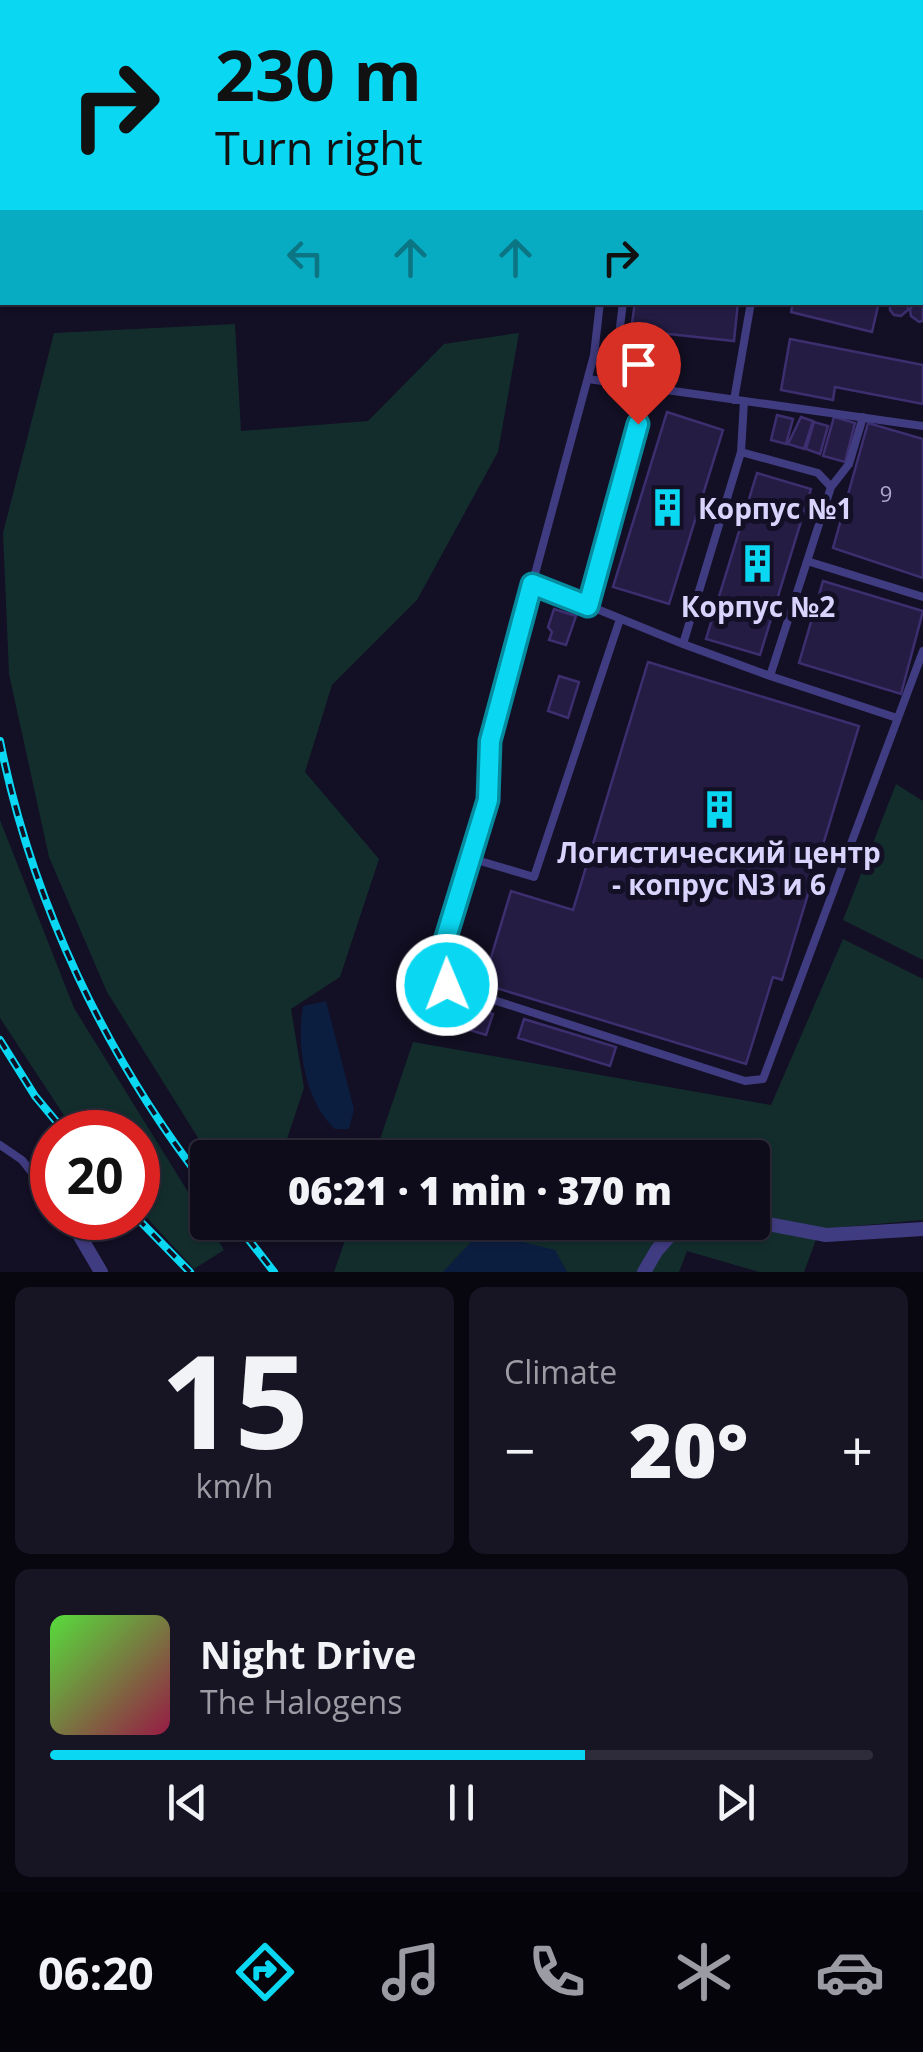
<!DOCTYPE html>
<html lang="en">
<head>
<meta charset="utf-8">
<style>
	:root { --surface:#0e0b1b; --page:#171424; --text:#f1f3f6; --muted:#9b9ba3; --line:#2e2b3a; --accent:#0ad8f3 }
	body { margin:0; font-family:"Open Sans",sans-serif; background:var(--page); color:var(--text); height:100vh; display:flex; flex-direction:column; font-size:38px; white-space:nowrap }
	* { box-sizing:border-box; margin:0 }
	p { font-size:32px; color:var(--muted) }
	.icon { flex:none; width:55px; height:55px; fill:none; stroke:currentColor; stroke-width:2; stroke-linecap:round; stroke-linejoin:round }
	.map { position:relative; height:1272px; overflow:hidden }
	.side { display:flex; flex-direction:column; gap:15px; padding:15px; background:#08060f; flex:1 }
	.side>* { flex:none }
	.top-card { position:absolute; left:0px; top:0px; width:925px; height:305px; box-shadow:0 2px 8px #0004,0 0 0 2px var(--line); background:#0ad8f3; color:#111; overflow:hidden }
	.speed { position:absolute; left:30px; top:1110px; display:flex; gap:20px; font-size:50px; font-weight:700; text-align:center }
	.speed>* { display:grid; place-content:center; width:130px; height:130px; border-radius:50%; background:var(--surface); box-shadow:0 2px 8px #0004,0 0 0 2px var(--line); line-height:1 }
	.speed .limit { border:15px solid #d22; background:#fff; color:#111 }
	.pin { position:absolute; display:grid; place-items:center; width:85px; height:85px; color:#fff; margin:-102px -42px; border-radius:50% 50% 50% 0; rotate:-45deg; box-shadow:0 0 10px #0007 }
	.pin .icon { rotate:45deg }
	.me { position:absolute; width:110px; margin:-55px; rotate:359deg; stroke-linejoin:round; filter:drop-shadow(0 0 8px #0008) }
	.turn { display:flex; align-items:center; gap:35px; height:210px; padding:0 50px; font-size:45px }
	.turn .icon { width:130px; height:130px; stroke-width:2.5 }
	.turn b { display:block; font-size:70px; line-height:85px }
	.lanes { display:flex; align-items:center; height:95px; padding:0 50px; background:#0003; justify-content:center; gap:50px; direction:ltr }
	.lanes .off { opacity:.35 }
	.big { font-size:75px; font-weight:800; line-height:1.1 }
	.side .tile { flex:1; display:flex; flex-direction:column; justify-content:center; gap:15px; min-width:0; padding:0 35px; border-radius:15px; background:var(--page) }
	.side .dial { align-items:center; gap:0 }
	.dial b { font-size:130px; line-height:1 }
	.song { display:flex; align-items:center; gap:30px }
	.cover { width:120px; height:120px; border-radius:15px; background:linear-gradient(135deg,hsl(110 70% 55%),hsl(340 70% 35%)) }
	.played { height:10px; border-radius:5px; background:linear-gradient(90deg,var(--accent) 65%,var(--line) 65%) }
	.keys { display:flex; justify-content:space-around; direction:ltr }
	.heat { display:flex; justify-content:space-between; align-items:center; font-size:55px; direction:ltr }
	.side .tiles { flex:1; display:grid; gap:15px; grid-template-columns:1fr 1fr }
	.tile:last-child { grid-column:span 2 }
	.trip { position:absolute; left:190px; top:1140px; width:580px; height:100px; border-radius:10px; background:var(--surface); box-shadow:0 2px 8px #0004,0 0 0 2px var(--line); font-weight:800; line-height:100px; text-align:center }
	.tabs { display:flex; height:160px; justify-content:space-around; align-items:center; background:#06040b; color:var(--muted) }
	.tabs .icon { width:70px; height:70px }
	.tabs .current { color:var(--accent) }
	.tabs b { font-size:45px; color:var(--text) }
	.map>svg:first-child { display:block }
	.green { fill:#132d2d }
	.water { fill:#0c1e40 }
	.building { fill:#251c44; stroke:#3d2f6f; stroke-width:2.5 }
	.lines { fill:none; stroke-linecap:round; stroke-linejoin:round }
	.service { stroke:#403c81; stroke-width:8 }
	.minor { stroke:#403c81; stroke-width:14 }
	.rail-casing { stroke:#0ad8f3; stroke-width:8 }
	.rail { stroke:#130f24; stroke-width:4; stroke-dasharray:11; stroke-linecap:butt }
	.route-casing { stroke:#068c9e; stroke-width:25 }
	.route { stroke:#0ad8f3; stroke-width:18 }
	.labels { text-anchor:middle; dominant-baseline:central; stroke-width:10; stroke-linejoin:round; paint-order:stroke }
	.number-label { font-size:22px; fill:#aca6cf }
	.poi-label { font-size:28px; font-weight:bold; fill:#d9d4fd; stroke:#130f24 }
</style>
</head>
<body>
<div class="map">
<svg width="923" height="1272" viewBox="0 0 923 1272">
	<rect width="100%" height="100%" fill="#130f24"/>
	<path class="green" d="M235,324L241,431L368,421L444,344L519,333L498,452L417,600L332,685L305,772L379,859L340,977L291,1009L304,1088L281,1157H210L107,992L49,857L9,674L3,533L54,333Z
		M896,784L923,801V960L843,920Z
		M0,820L74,1008L224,1250L194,1269L138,1208V1132H75L0,1018Z
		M843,939L923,979V1220L820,1229L804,1272H759L687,1251L679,1272H567L554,1250L474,1240L443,1272H334L351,1223L752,1222V1158L374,1157L413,1042L771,1105Z"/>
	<path class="water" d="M326,1001L354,1109L349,1129H335C305,1102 296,1045 303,1006Z
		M473,1240L523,1242L555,1250L567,1272H443Z"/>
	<path class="building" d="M457,0H522L524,2H457Z
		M2,63V282H0Z
		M635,302H738L734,341L631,330Z
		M793,302H879L872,332L791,312Z
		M890,302H908V310L901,316L894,315L890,310Z
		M923,302V321L919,322L911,316L910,309L914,304Z
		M790,339L923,365V404L835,387L833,400L781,390Z
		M667,412L723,430L669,604L613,587Z
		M777,415L793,419L786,444L771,440Z
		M801,417L813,421L804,449L788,444Z
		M834,417L855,423L845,462L823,456Z
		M814,422L828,426L820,454L806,449Z
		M868,423L923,439V578L833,548Z
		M757,473L811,489L760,655L706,639Z
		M823,581L923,611L901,694L799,663Z
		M554,609L576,616L566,645L549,640L552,632L548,627Z
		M648,662L859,726L782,980L773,977L746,1064L483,984L511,891L573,910Z
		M559,676L579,682L568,718L548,711Z
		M428,994L493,1014L486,1035L421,1015Z
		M524,1019L616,1047L610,1066L518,1038Z"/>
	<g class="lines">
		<path class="service" d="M282,0L283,2
			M125,2V0
			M385,2L386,0
			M639,2V0
			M905,2V0
			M922,146H923
			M922,282H923
			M600,302L594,355L490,741L488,800L440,957L447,985L745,1081L763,1079L923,651
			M623,302L620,327L638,363L639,386
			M588,379L923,426
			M734,400L751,302
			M831,487L849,464L863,417
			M807,561L923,597
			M532,585L587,605L647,387
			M587,605L683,644L741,452L744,401
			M683,644L770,676L831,487L818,473L741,452
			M770,676L897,718
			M470,858L534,877L620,619
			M0,1145L22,1160L52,1198"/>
		<path class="minor" d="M736,0L749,2
			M922,35H923
			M752,1221L826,1235L923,1229
			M74,1226L101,1272
			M644,1272L657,1250L682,1222"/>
		<defs>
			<path id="rail" d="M0,741C32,902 106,1058 208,1188
				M0,1040L35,1096L65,1132
				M137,1218L190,1272
				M235,1222L274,1272"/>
		</defs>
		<use href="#rail" class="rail-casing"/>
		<use href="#rail" class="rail"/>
	</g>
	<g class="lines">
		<defs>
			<path id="route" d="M447,985L440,957L488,800L490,741L532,584L588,606L638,424"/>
		</defs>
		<use href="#route" class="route-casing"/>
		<use href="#route" class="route"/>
	</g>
	<defs>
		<symbol id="building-bare" viewBox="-9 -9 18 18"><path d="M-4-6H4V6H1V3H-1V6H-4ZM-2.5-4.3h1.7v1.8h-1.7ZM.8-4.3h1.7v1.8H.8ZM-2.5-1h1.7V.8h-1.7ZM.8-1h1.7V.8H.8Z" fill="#0ad8f3" stroke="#130f24" stroke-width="2.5" paint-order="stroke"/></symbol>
	</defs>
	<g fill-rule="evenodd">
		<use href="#building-bare" x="640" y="480" width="55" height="55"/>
		<use href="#building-bare" x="730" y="536" width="55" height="55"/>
		<use href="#building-bare" x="692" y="782" width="55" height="55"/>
	</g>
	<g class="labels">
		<g class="number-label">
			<text x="886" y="493">9</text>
		</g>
		<g class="poi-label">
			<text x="698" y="508" text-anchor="start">Корпус №1</text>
			<text x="758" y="606">Корпус №2</text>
			<text x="719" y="852">Логистический центр<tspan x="719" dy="32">- копрус N3 и 6</tspan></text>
		</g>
	</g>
</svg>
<div class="speed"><div class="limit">20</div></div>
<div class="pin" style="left:638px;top:424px;background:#d93025"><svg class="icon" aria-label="arrive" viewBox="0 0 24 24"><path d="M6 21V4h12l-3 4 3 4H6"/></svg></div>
<svg class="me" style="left:447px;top:985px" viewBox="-20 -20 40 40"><circle r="17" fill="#0ad8f3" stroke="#fff" stroke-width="3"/><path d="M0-11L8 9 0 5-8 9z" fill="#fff"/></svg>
<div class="trip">06:21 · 1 min · 370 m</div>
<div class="top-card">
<div class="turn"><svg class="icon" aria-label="right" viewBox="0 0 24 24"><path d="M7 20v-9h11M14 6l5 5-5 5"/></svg><div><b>230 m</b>Turn right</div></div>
<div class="lanes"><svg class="icon off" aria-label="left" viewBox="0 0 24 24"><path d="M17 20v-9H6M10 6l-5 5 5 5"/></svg><svg class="icon off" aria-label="ahead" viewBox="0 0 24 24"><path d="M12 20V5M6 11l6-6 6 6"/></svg><svg class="icon off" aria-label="ahead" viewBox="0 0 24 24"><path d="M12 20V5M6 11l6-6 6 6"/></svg><svg class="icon" aria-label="right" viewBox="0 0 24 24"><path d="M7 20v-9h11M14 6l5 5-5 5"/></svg></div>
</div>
</div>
<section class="side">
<div class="tiles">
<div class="tile dial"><b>15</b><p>km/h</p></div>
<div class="tile"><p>Climate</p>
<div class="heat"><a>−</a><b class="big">20°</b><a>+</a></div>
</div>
<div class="tile">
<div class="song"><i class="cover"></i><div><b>Night Drive</b><p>The Halogens</p></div></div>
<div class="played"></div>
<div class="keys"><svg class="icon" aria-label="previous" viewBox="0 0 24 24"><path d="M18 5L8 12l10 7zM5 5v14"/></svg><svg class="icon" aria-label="pause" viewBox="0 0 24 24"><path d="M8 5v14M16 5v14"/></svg><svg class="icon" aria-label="next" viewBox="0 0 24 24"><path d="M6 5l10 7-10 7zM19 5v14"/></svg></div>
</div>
</div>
</section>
<nav class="tabs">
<b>06:20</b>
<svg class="icon current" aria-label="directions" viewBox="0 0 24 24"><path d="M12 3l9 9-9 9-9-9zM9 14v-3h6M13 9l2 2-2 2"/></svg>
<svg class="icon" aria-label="music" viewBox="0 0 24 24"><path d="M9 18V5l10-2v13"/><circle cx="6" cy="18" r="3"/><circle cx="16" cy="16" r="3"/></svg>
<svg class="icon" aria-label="phone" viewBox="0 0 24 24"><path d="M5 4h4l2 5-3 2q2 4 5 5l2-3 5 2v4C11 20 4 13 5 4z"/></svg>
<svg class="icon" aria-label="climate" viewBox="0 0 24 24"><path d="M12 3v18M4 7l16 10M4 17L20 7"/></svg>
<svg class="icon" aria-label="car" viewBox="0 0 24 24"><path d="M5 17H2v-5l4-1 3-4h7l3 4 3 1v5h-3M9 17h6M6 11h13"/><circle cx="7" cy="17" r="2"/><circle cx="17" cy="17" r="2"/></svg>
</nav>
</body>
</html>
